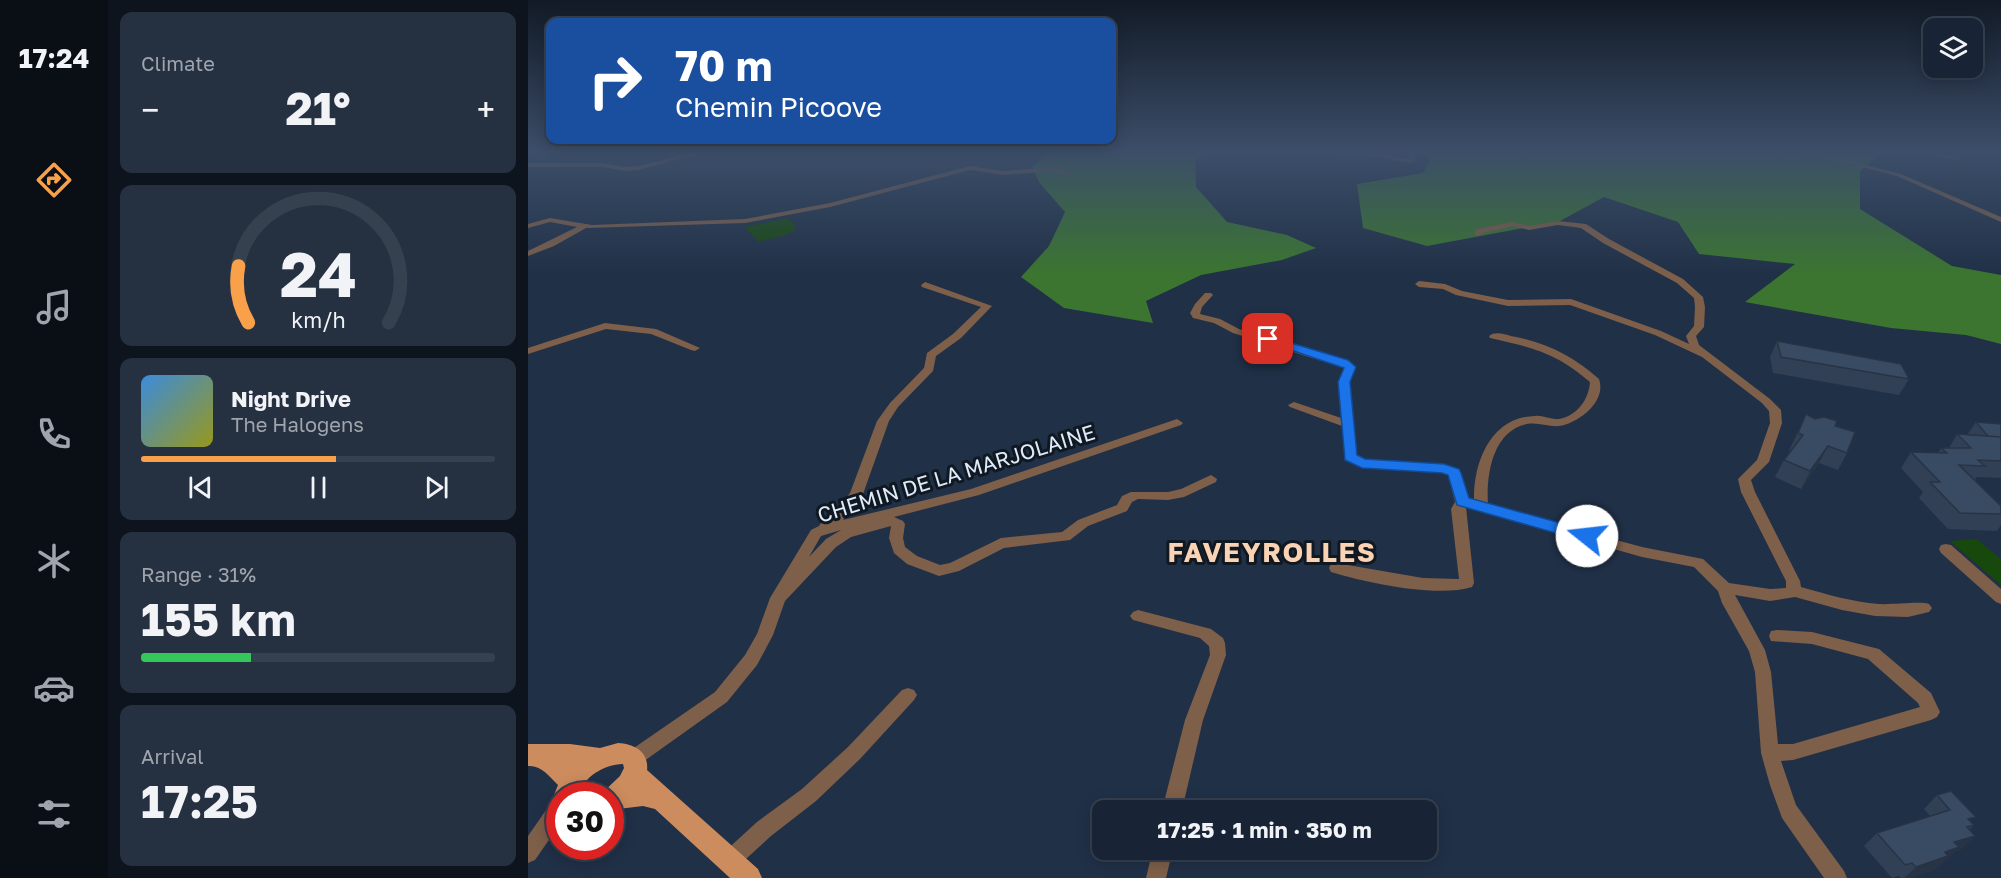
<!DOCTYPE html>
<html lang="en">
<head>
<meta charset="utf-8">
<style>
	:root { --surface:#182435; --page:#253041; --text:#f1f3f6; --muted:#9fa4ad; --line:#364150; --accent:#f8a14a }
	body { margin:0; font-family:"Golos Text",sans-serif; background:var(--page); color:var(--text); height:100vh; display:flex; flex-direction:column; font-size:22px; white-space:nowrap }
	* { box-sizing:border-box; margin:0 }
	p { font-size:20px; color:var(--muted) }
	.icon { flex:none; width:33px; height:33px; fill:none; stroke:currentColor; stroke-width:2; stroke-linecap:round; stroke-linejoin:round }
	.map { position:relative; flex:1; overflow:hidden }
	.drawer { display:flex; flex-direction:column; gap:12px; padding:12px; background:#0d141d; width:420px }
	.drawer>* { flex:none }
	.guide { position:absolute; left:18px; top:18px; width:570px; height:126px; border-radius:12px; box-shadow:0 3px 15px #0003,0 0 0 2px var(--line); background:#1a4fa0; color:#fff; overflow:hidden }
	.buttons { position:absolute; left:1395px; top:18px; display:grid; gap:12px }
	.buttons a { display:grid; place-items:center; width:60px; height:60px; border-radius:12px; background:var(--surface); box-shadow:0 3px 15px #0003,0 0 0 2px var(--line); font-size:30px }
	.speed { position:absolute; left:18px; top:782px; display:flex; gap:12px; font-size:30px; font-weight:700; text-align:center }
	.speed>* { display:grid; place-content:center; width:78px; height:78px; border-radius:50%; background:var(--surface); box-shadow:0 3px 15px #0003,0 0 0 2px var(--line); line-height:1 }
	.speed .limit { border:9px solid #d22; background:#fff; color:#111 }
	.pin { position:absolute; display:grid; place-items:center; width:51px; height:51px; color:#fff; margin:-26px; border-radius:12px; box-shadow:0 3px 9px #0006 }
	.me { position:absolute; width:66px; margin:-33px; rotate:286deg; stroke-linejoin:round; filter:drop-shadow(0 0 4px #0008) }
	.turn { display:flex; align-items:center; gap:21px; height:126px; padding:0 30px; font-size:27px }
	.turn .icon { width:78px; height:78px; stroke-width:2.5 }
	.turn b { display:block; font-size:42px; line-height:51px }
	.big { font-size:45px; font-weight:700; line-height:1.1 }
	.drawer .card { flex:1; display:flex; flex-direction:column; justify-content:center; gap:9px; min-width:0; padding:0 21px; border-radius:12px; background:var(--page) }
	.drawer .dial { align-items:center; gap:0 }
	.dial svg { height:156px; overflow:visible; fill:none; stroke:var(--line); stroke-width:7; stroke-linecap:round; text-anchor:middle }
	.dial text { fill:var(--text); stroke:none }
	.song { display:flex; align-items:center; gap:18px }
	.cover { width:72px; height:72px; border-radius:9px; background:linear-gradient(135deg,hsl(210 70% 55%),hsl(60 70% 35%)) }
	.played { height:6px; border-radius:3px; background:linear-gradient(90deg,var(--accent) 55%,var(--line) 55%) }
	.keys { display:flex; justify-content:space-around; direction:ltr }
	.heat { display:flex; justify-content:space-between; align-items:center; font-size:33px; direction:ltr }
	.charge { height:9px; border-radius:4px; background:linear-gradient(90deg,#34c759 31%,var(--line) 0) }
	.trip { position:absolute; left:564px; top:800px; width:345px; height:60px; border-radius:12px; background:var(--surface); box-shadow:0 3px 15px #0003,0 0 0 2px var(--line); font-weight:700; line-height:60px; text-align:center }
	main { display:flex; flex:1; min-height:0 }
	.menu { display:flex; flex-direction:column; width:108px; justify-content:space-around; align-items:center; background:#0a0e15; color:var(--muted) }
	.menu .icon { width:42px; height:42px }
	.menu .active { color:var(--accent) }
	.menu b { font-size:27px; color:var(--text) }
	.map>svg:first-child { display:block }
	.green { fill:#17480c }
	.forest { fill:#3b7530 }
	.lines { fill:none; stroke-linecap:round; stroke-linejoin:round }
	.minor { fill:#7e5f49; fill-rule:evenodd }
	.major { fill:#cc8c5e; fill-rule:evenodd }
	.wall { fill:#314055 }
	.shaded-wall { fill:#283445 }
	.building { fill:#394b63; stroke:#283445; stroke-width:1.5 }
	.route { fill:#1a73e8; stroke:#114b97; stroke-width:1.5 }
	.labels { text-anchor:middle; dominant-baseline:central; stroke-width:6; stroke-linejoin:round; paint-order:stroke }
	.street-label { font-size:21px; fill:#e0ebfa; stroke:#101822 }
	.district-label { font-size:27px; font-weight:bold; letter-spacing:1.5px; fill:#f9d3b3; stroke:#101822 }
</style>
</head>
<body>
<main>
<nav class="menu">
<b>17:24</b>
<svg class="icon active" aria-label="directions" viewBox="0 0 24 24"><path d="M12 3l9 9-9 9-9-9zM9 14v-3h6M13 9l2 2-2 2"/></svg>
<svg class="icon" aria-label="music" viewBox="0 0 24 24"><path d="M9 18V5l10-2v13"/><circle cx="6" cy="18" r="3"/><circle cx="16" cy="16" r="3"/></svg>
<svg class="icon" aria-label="phone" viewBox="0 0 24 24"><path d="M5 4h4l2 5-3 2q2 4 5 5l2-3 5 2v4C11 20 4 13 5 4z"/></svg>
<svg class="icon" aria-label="climate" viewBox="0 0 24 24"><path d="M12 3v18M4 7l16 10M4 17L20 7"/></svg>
<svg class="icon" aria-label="car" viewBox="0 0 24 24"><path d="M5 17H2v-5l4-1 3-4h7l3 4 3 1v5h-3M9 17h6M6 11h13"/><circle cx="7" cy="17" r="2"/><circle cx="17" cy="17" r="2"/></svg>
<svg class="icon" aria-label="filters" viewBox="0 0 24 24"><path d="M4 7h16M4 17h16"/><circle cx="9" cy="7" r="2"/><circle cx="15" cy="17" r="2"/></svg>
</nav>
<section class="drawer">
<div class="card"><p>Climate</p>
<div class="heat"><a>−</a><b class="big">21°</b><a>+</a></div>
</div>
<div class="card dial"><svg viewBox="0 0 100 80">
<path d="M14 69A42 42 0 1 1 86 69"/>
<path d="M14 69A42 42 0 0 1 9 40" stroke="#f8a14a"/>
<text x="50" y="56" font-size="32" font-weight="700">24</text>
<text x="50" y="72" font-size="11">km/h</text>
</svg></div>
<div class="card">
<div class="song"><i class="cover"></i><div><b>Night Drive</b><p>The Halogens</p></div></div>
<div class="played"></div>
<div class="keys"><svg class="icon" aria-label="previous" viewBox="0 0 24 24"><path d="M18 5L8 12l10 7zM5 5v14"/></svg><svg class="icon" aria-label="pause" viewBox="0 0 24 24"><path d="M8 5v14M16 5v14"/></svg><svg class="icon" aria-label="next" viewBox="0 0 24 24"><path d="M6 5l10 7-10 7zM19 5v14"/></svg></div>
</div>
<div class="card"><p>Range · 31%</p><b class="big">155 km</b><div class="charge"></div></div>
<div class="card"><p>Arrival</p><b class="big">17:25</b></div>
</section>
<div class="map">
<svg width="1473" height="878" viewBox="0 0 1473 878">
	<rect width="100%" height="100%" fill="#203047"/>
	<path class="green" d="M260,218L267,225V230L255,236L230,242L217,227Z
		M1449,539L1473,559V585L1422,541Z"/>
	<path class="forest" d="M522,152H684L667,160L668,187L699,222L759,235L788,248L754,260L673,275L618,301L625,323L536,308L493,277L521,246L537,212L511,182L504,166Z
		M887,152H1418L1435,161L1400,155L1353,154L1332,171V209L1424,266L1473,275V344L1438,335L1363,328L1217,302L1267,264L1171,254L1150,222L1076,197L1032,221L899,246L835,228L829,184L895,173L903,158Z"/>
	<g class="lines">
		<path class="minor" d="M168,152H178L110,170L97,171L74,167H0V163H74L97,167L110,166Z
			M733,152H839L882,159L880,152H886L889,160L883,163L834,155L736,154Z
			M1276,152H1286L1373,174L1473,217V222L1369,176Z
			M442,166L475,171L526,167L544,174L541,176L526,171L475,175L442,170L302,207L217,223L58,228L26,246L0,256V251L49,227L22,222L0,228V224L22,218L64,225L217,219L302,203Z
			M1030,221L1058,224L1081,239L1155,279L1175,297L1177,307L1176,327L1168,336L1171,345L1242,399L1253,410L1254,423L1241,462L1223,480L1227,492L1272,581L1273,587C1298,594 1324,602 1351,604C1364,605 1392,601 1401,604L1404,608L1401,612L1380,617L1347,616L1314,610L1267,597L1242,601L1207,595L1237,650L1243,672L1250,744H1265L1392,707L1390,703L1340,659L1284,644L1243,641L1241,636L1243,631L1249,630L1284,632L1351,649L1403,693L1412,712L1409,717L1403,720L1265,760L1253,761L1268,805L1316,871L1319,878H1296L1254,818L1242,785L1233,753L1227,672L1221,651L1194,603L1190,591L1166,567L1114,557L938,507L946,583L944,587C909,598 839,583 803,572L801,568L803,564L808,563L895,578L931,579L923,509L927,502L920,475L914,472L834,467L818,460L814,426L762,407L760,405L766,402L813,418L811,382L816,368L705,333L686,323L665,318L662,313L667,304L677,293H683L685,295L674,307L672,314L692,319L711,329L820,361L827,367L821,382L828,455L836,459L920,465L930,470L940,499L946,501C945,462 963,417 1007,416C1015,415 1023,420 1031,419C1049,416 1061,399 1062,382C1027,352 1005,348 962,338L961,336C967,331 976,334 983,336C1018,342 1045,356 1071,379C1079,401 1051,423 1031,426C1020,427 1010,422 999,424C964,431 958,476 960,505L1114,547L1175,559L1201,583L1242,589L1258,588V581L1213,492L1210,479L1229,460L1242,423L1241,411L1234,403L1174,357L1127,335L1042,305L980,306L928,295L915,289L891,287L887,284L891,281L917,284L934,291L980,300L1043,299L1133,331L1161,344L1158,336L1166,326L1167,307L1166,298L1149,283L1075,243L1053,228L1030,225L1001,230L984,226L955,233L950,236L946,234L949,229L984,222L1001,226Z
			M397,282L464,306L433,338L408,356L405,371L370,407L361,421L335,494L315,520L443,489L649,419L655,423L653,425L451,495L366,517L375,521L377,524L375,538L377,547L389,556L412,565L422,563L473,538L534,532L550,520L589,505L594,496L603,492H640L653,489L683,475L689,479L688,482L656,497L640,500L610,499L604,502L599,511L560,526L542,540L476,548L431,571L411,576L379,564L366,553L361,538L363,526L323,537L308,547L257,601L245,635L229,665L199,702L112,764L106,766L100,764L97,758L100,752L187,692L217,655L229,634L242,598L283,530L291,526L293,523L305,514L322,493L349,421L362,403L396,368L399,353L425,334L453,307L394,287L393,285ZM313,530L298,539L281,557L293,536Z
			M77,323L128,329L172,348L167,351L163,350L123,334L78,329L0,354V348Z
			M1418,544L1423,545L1473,589V604L1468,602L1413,553L1411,549L1413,545Z
			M610,610L683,629L695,638L697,643L698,655L675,720L654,810H634L657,720L682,655L681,646L672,638L605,620L602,616L605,612Z
			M380,688L386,690L389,695L386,700L332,759L288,801L243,836L208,868L201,871L194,868L191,861L194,854L229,822L274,789L320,747L374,690Z
			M32,798V824L7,860L0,863V836L25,800Z
			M625,849H645L638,878H618Z"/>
		<path class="major" d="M90,743C107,744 121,752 119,770L230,869L234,878H202L127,809L115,806L82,810V795H72L92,776L96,768L95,764C75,765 57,776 50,795H32V804L26,795L30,785C21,776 13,765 0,766V744H42L72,748Z"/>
	</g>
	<path class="wall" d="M1249,341L1381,379L1371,395L1245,373L1242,357Z
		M1278,414L1287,419L1307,426L1319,453L1310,470L1291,463L1273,489L1247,477L1256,460L1263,451H1261Z
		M1448,422L1473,424V478L1449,477L1447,480L1473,506V525L1469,531L1420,529L1391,498L1395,492L1373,468L1383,452L1410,453L1413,448H1421L1429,434L1439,435Z
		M1409,795L1446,825L1442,829L1447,836L1433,849L1428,851L1406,870L1380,878H1373L1371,876L1364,878L1336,846L1349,833L1402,816L1396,809Z"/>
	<path class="shaded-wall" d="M1300,446L1291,463L1273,489L1282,471Z
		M1447,836L1433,849L1428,851L1406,870L1380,878H1376L1388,867L1426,842Z"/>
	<path class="building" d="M1249,341L1373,364L1381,379L1253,357Z
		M1278,414L1287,419L1296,417L1309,421L1307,426L1327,432L1319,453L1300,446L1282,471L1256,460L1275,435L1270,433Z
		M1448,422L1473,424V437L1460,436Z
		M1429,434L1473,437V461L1450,460L1457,466L1431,465L1473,506V514L1432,513L1402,482H1412L1383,452L1419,453L1413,448H1443Z
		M1423,791L1448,817L1440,819L1446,825L1439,827L1447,836L1426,842L1431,847L1417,852L1420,856L1388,867L1384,863L1377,865L1349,833L1422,810L1409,795Z"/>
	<linearGradient id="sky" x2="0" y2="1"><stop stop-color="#121a27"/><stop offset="0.55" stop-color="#3c4e69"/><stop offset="1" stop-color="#3c4e69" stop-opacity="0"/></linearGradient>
	<rect width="1473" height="275" fill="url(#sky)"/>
	<path class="route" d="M740,336L820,360L828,367L822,382L829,455L837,459L916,464L931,469L933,473L941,498L1065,532L1067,536L1065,540L1059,542L929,505L920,475L914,473L834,468L817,460L810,382L816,368L736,341L734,339Z"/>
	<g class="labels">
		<g class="street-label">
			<text transform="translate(428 473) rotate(-17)">CHEMIN DE LA MARJOLAINE</text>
		</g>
		<g class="district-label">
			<text x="744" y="552">FAVEYROLLES</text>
		</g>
	</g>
</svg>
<div class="buttons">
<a><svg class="icon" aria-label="layers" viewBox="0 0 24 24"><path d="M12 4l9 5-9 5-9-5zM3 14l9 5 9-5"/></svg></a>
</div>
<div class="speed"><div class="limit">30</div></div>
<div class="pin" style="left:740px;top:339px;background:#d93025"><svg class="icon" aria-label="arrive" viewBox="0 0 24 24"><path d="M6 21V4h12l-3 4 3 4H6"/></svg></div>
<svg class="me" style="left:1059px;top:536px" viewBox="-20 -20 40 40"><circle r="19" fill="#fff"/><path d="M0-13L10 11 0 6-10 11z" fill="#1a73e8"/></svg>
<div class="trip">17:25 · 1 min · 350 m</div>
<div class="guide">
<div class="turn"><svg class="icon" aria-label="right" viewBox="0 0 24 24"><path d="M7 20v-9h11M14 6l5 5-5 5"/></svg><div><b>70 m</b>Chemin Picoove</div></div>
</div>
</div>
</main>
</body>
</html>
